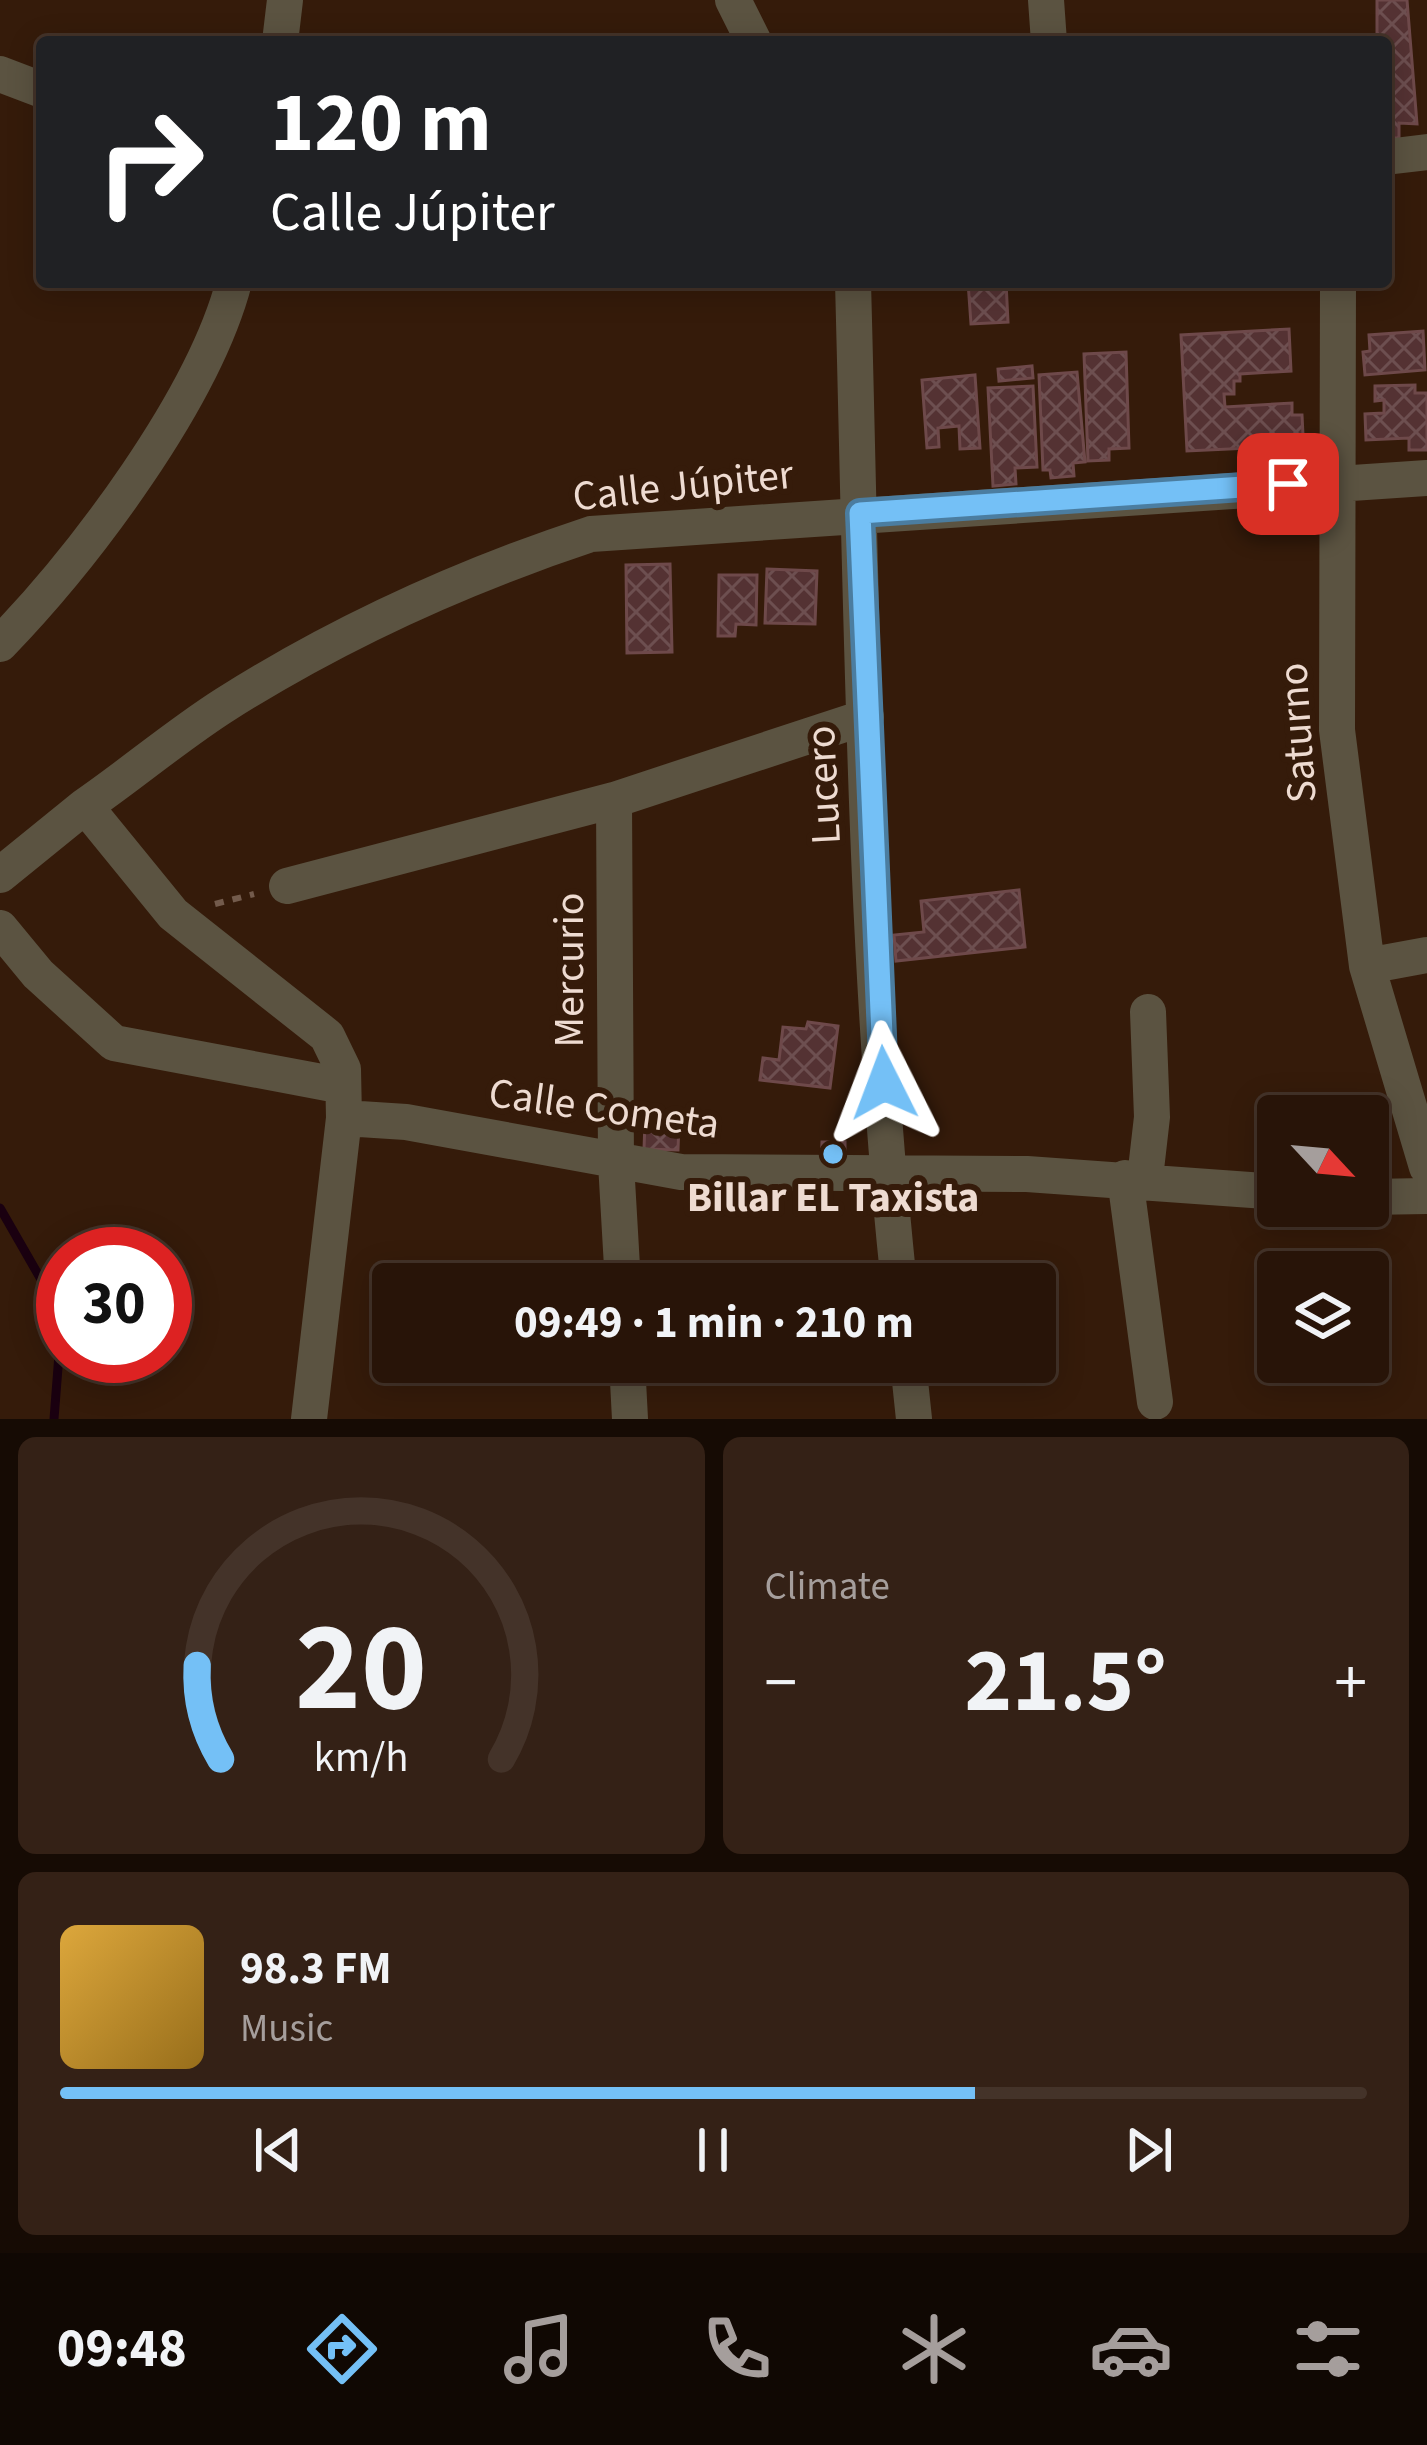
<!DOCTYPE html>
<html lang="en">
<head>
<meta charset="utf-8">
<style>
	:root { --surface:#281408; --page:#342116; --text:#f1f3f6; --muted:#a59e9c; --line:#443329; --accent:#74c0f6 }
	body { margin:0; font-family:"Source Sans 3",sans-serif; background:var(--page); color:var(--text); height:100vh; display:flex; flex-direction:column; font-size:45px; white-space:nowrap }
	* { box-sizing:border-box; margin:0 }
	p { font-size:39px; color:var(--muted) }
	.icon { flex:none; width:66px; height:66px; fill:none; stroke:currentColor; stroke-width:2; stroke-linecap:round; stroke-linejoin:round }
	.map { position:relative; height:1419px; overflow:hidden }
	.panel { display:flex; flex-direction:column; gap:18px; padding:18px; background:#160b04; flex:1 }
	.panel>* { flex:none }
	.hud { position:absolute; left:36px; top:36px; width:1356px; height:252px; border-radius:12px; box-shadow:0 6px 30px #0003,0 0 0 3px var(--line); background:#202124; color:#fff; overflow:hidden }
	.needle { width:78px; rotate:116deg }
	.tools { position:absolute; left:1257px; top:1095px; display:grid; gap:24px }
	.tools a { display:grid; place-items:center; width:132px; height:132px; border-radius:12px; background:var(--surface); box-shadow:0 6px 30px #0003,0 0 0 3px var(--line); font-size:60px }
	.speed { position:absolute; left:36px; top:1227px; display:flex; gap:24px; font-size:60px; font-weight:700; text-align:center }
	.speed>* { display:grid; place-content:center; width:156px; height:156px; border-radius:50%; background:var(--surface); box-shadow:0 6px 30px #0003,0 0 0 3px var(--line); line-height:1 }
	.speed .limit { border:18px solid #d22; background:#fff; color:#111 }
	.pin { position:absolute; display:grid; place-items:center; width:102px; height:102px; color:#fff; margin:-51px; border-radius:24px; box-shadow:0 6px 18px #0006 }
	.me { position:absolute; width:132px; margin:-66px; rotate:357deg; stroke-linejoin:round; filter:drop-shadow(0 0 9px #0008) }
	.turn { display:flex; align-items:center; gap:42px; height:252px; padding:0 36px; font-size:54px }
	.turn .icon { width:156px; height:156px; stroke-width:2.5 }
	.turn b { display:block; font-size:84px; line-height:102px }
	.big { font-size:90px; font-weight:700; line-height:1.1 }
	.panel .card { flex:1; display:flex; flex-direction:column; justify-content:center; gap:18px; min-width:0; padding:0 42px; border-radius:18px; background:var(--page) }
	.panel .dial { align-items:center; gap:0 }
	.dial svg { height:312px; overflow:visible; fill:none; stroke:var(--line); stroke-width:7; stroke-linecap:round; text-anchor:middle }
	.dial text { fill:var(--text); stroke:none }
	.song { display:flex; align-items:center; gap:36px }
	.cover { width:144px; height:144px; border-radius:18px; background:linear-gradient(135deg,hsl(40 70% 55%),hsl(40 70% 35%)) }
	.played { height:12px; border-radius:6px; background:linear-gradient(90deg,var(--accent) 70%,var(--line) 70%) }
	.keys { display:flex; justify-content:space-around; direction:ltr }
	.heat { display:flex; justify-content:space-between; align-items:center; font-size:66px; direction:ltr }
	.panel .tiles { flex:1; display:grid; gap:18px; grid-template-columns:1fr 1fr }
	.card:last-child { grid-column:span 2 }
	.trip { position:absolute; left:372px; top:1263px; width:684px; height:120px; border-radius:12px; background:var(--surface); box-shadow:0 6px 30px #0003,0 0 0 3px var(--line); font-weight:700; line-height:120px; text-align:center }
	.tabs { display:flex; height:192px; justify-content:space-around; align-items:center; background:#100803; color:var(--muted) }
	.tabs .icon { width:84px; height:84px }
	.tabs .selected { color:var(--accent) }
	.tabs b { font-size:54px; color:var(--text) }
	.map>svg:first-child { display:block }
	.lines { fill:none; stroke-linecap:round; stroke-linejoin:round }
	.stream { stroke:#1a0010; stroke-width:9 }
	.building { fill:url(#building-cross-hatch); stroke:#6e494a; stroke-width:3 }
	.path { stroke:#735b4c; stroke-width:6; stroke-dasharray:9 9; stroke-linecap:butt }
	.street { stroke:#5b5341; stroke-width:36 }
	.route-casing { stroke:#4b7da0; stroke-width:30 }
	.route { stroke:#74c0f6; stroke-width:21 }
	.poi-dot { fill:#74c0f6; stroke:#351b0a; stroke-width:4.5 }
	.labels { text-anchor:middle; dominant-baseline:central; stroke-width:12; stroke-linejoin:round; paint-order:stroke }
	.street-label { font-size:42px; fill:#eedbd1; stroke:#351b0a }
	.poi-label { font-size:42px; font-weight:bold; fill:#eedbd1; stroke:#351b0a }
</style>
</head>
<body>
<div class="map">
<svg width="1427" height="1419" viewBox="0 0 1427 1419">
	<defs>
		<pattern id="building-cross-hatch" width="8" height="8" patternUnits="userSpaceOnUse" patternTransform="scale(3)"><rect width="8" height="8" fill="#543233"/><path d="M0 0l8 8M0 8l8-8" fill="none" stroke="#6d4f50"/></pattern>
	</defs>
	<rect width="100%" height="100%" fill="#351b0a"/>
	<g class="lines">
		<path class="stream" d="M0,1208L62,1316L54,1419"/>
	</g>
	<path class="building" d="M1377,0H1407L1417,124L1399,123V138H1386V42H1377Z
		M968,282H1006L1008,322L971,324Z
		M1289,329L1291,371L1240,374V381H1234V394H1224L1225,407L1292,403V415H1302L1303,435H1293V446L1187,451L1181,335Z
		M1423,331L1425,370L1365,375L1363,352L1370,351L1369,335Z
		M1126,352L1129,448L1109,449V460L1088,461L1084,354Z
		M1032,366L1033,378L999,381L998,369Z
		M1077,372L1085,462L1073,463L1074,476L1051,478L1050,470H1043L1039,375Z
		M975,375L980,448L960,449L959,426L938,428L939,447L927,448L922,380Z
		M1415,385V393H1427V450H1409V438L1366,440L1365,414L1384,413V400L1375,401V386Z
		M1033,386L1037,467L1015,468L1016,484L993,486L988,388Z
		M670,564L672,652L627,653L626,565Z
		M767,569L817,571L815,624L765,623Z
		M719,575H757L756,625L736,624L735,636H718Z
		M1019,890L1025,947L896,961L894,935L924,932L921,901Z
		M808,1022L838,1026L830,1088L760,1080L763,1058L779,1060L783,1027L806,1029Z
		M645,1122L679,1124L678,1150L644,1149Z
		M822,1142H845V1167L821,1166Z"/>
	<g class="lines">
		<path class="path" d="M215,904L254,894"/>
		<path class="street" d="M733,0L754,42
			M1046,0L1049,42
			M280,42L285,0
			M0,74L42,90
			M1386,157L1427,152
			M853,282C862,615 864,952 899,1284
			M1338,282L1337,730L1367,966L1427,1167
			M0,644C85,556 203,400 234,282
			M614,800L616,1163L623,1284
			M0,875L85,806
			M287,886L614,800L866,717
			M0,928L38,974L114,1043L343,1086
			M1367,966L1427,955
			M1125,1178L1155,1402
			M1145,1178L1152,1117L1148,1012
			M1278,1192L1027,1174L681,1172L406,1122L344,1118L343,1069L327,1036L173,914L85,806C133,773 177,735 226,704C340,632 464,576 591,534L1427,478
			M1368,1197L1427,1196
			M627,1362L630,1419
			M908,1362L914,1419
			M309,1419L344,1118"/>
	</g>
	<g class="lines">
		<defs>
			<path id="route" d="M884,1083L860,513L1288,484"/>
		</defs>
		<use href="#route" class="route-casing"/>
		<use href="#route" class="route"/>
	</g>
	<circle class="poi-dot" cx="833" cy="1154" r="12"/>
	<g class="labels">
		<g class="street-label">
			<text transform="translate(683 486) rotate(-6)">Calle Júpiter</text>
			<text transform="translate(1298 733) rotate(-94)">Saturno</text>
			<text transform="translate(824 785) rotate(-93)">Lucero</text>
			<text transform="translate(570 970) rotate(-90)">Mercurio</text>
			<text transform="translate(604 1109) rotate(8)">Calle Cometa</text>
		</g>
		<g class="poi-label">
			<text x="833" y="1198">Billar EL Taxista</text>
		</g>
	</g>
</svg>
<div class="tools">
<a><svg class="needle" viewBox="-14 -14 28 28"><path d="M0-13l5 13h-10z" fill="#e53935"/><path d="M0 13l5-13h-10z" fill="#a59e9c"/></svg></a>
<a><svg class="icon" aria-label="layers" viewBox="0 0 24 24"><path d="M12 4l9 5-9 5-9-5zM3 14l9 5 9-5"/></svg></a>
</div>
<div class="speed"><div class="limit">30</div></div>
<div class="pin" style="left:1288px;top:484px;background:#d93025"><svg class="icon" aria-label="arrive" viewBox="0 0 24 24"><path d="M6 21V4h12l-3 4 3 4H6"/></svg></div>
<svg class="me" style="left:884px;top:1083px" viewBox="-20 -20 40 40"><path d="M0-17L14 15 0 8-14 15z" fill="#74c0f6" stroke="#fff" stroke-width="4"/></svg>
<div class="trip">09:49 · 1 min · 210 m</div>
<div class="hud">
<div class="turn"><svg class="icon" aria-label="right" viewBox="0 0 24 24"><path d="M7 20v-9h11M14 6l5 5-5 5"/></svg><div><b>120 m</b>Calle Júpiter</div></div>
</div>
</div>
<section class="panel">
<div class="tiles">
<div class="card dial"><svg viewBox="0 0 100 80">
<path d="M14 69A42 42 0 1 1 86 69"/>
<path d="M14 69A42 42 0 0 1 8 45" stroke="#74c0f6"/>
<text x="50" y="56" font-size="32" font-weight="700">20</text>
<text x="50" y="72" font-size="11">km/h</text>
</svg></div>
<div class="card"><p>Climate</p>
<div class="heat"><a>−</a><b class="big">21.5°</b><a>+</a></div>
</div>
<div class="card">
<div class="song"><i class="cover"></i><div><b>98.3 FM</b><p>Music</p></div></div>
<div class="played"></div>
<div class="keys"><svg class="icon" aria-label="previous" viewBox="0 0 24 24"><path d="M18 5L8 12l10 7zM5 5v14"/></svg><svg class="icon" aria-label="pause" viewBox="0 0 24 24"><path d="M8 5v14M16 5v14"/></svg><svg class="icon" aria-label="next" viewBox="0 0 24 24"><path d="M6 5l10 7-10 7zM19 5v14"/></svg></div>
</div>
</div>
</section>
<nav class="tabs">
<b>09:48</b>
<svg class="icon selected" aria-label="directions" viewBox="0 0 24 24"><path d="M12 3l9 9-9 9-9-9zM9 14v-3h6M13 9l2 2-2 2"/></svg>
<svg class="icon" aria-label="music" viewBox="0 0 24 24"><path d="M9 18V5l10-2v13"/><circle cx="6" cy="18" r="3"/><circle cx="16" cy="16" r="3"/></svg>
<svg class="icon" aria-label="phone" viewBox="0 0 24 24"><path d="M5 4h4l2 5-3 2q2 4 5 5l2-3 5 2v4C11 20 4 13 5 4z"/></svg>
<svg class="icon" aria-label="climate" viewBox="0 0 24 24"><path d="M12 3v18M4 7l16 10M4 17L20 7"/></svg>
<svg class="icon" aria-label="car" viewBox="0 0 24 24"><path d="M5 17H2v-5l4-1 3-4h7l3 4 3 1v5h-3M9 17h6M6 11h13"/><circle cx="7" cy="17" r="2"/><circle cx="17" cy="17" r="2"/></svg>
<svg class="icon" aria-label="filters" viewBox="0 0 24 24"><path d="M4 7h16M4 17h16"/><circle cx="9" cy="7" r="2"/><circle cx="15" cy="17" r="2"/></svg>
</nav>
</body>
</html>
